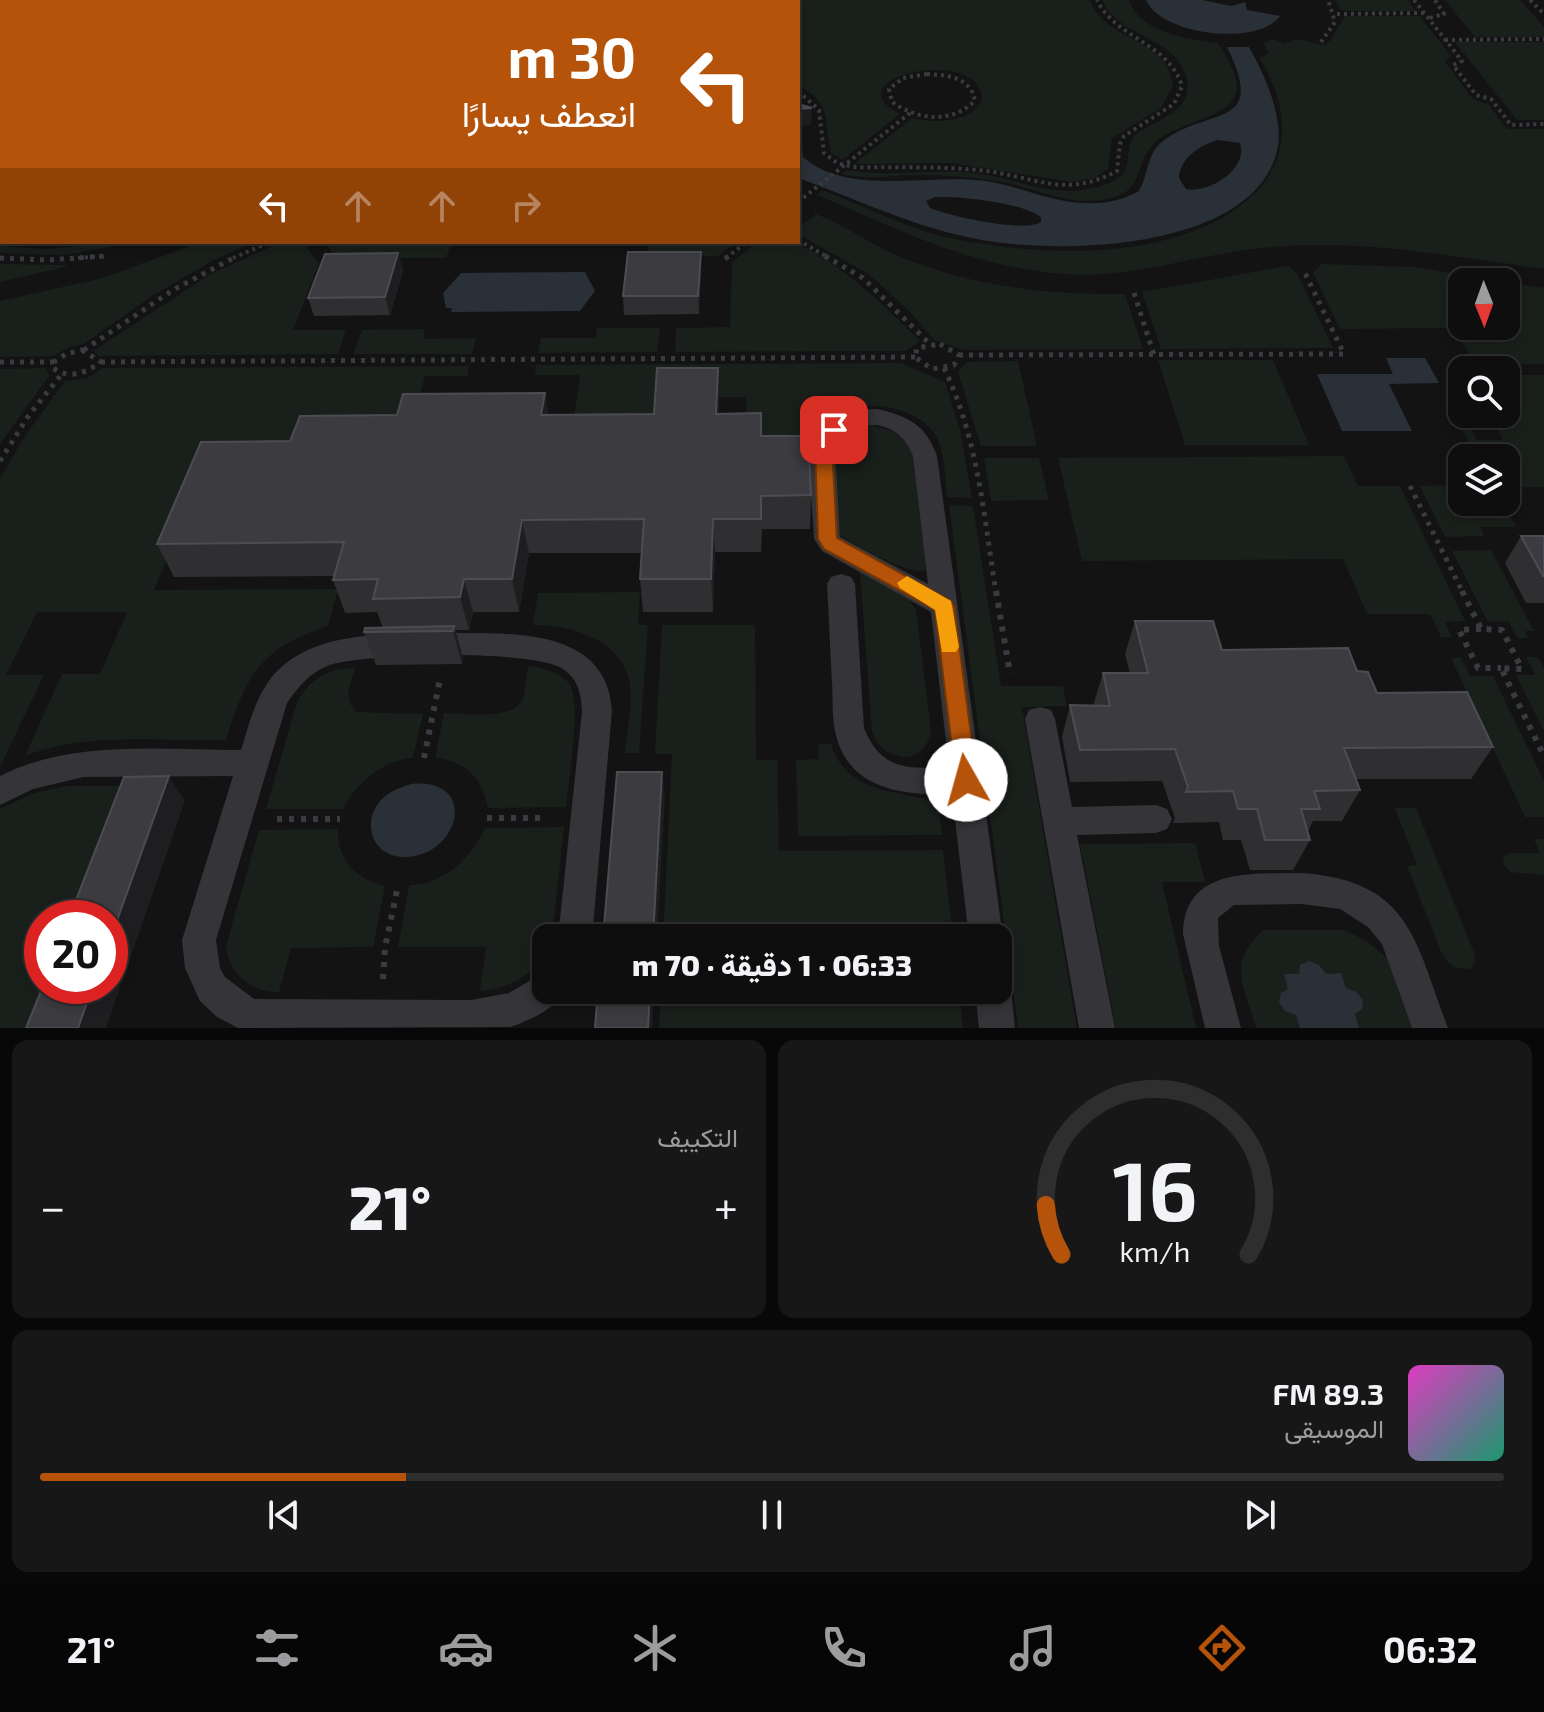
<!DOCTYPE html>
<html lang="ar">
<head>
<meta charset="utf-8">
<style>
	:root { --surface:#0e0e0f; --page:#171718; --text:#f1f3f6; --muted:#9b9c9e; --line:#2e2e2f; --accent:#b45309 }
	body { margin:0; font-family:"Exo 2",Vazirmatn,sans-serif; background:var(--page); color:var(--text); direction:rtl; height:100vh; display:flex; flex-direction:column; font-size:30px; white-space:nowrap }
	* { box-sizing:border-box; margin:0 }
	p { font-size:26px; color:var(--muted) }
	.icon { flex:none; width:44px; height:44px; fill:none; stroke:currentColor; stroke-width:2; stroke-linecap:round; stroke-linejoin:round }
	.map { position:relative; height:1028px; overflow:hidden; direction:ltr }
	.details { display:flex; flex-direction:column; gap:12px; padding:12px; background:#080808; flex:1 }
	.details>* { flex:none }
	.hud { position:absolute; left:0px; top:0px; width:800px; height:244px; box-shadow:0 4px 12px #0003,0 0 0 2px var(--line); direction:rtl; background:#b45309; color:#fff; overflow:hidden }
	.needle { width:52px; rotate:179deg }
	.fabs { position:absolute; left:1448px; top:268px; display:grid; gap:16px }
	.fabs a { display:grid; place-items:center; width:72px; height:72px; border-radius:16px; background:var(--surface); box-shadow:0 4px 12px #0003,0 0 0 2px var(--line); font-size:40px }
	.speed { position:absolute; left:24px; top:900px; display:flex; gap:16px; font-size:40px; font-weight:700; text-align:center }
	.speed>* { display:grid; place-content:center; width:104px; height:104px; border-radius:50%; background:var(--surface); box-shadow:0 4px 12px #0003,0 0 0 2px var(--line); line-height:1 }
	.speed .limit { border:12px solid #d22; background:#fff; color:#111 }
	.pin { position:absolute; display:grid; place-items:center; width:68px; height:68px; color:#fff; margin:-34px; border-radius:16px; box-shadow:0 4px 12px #0006 }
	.me { position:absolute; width:88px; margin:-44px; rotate:353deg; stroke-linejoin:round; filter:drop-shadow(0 0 6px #0008) }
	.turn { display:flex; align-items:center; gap:28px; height:168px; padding:0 32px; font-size:36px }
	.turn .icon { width:104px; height:104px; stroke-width:2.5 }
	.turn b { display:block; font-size:56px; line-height:68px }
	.lanes { display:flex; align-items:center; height:76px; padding:0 32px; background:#0003; justify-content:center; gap:40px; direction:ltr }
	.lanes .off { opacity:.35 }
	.big { font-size:60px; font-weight:800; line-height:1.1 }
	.details .tile { flex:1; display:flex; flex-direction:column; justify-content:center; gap:12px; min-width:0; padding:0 28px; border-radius:16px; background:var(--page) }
	.details .dial { align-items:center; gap:0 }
	.dial svg { height:208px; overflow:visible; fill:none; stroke:var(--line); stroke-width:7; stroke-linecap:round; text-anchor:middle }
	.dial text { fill:var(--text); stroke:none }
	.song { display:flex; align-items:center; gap:24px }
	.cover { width:96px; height:96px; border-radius:12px; background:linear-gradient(135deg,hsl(310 70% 55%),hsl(160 70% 35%)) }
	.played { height:8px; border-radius:4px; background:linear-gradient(90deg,var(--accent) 25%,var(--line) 25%) }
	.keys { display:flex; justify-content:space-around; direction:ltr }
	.heat { display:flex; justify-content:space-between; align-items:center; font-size:44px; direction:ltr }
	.details .tiles { flex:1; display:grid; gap:12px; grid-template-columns:1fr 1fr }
	.tile:last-child { grid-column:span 2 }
	.trip { position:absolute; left:532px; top:924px; width:480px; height:80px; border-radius:16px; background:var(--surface); box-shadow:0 4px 12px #0003,0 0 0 2px var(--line); font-weight:800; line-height:80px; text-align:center; direction:rtl }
	.dock { display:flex; height:128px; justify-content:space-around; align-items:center; background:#060606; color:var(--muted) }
	.dock .icon { width:56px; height:56px }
	.dock .on { color:var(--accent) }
	.dock b { font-size:36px; color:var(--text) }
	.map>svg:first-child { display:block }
	.green { fill:#191f1b }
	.water { fill:#2a3037; fill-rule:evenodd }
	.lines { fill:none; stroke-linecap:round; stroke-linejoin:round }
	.path-far2 { stroke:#3a3b40; stroke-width:4; stroke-dasharray:3 4; stroke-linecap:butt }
	.path-far1 { stroke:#3a3b40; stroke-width:5; stroke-dasharray:4 6; stroke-linecap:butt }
	.path { stroke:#3a3b40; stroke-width:6; stroke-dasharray:5 7; stroke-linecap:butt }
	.lane { fill:#343439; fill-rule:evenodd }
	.wall { fill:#2f2f32 }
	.shaded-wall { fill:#1e1e20 }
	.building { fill:#3c3c40; stroke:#4c4d52; stroke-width:2 }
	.route { fill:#b45309; stroke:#753606; stroke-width:2 }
	.slow { fill:#f59e0b }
</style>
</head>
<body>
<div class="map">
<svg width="1544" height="1028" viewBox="0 0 1544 1028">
	<rect width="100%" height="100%" fill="#131314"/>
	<path class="green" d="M738,0H1090C1105,42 1169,38 1173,85L1161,108L1112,138L1108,169L1095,178L1072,182L950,163L854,164L912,118C934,123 970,124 982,100C983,44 828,77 900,114L842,160L831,153C823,121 834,103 798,86V2H735Z
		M1102,0H1129C1140,33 1188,39 1218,43C1226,56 1241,78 1236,94C1230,116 1178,124 1159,139C1130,162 1150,194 1101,200C1070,205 1041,191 1012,184C980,177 947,175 914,175C889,176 866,180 841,174L847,170C889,178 933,168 975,173C1007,177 1039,191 1072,191C1087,190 1106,187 1118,178C1136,166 1120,143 1140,131C1162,118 1195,109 1186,76C1174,36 1117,37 1102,0Z
		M1335,0H1408L1416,11H1342Z
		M1445,0H1520L1544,27V37H1475Z
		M1345,16H1420L1451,56L1445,62L1473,99L1489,105L1507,129H1544V269C1449,256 1358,238 1261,248C1187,256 1130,281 1052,273C967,264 894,228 817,195L822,190C870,208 914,233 965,241C1019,250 1075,255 1129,247C1233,232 1326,172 1260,58L1269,53L1263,43L1273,39L1284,44L1296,39L1323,45L1330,41Z
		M1455,42H1544V120H1517Z
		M816,214C847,226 873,246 903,258C975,287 1049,295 1125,294L1143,349L964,350L934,340L911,313L870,275L798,234V228Z
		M121,242H140L64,255L0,253V246L46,249Z
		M201,242H254L214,260L152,296L84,344L70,347L53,356L0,357V301L103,278Z
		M281,242H302L319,263L293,330H346L338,354L99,356L93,351L209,275Z
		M324,242H452L446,258L338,259Z
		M610,242H737L718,256H648V246H610Z
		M757,242C767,242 779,240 789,242C829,251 891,312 920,341L906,351L675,352L676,328L730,327L732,262Z
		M0,264L63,265L69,266L0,282Z
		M1321,264L1414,267L1505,282H1462V326H1506V282L1544,288V364H1475L1454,328L1340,329L1313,273Z
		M1288,266L1297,273L1333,348L1161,349L1142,292Z
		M597,328H660L657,352L538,353L541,338H596Z
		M425,329L423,339L476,338L472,354H353L362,330Z
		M1158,360H1273L1309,445H1185Z
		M1018,361L1037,446H981L958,372L967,362Z
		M901,363L945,382L960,430L972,498L947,497C945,478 945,453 936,436C914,397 823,392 811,443H747L746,397L655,398L652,433H572L580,375H535L536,365Z
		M469,366L467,376H425L409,434L304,452L211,453L154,590L338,589L328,626C260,648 246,676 226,740C162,741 84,732 25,756L62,674H100L127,612H37L6,675H44L0,767V479L23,439L65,381L87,378L103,368Z
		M46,368L49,376L0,444V369Z
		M1506,375H1544V487H1506V458H1462V502H1502L1516,527H1481L1484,536L1445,537L1420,486L1462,485L1446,454L1475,453L1454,415H1472L1475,422H1467L1477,440H1503L1493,422H1484L1480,415L1506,414V395H1521L1514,383H1506Z
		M872,426L901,433L915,453L929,570C910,577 858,546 840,535L834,454C839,433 853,429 872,426Z
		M1344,456L1358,486H1400L1465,621L1445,622L1452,637H1441L1430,614H1367L1343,559L1082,561L1058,458Z
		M984,458H1039L1049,500L991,501Z
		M949,505L973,506L1001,686H1063L1067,706L1022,707L1077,1028H1018Z
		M1491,550L1534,631H1525L1528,638H1517L1508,621L1488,622L1452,551Z
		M860,572L907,597L916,609L931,731C924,768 884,763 872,732Z
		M640,592L638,625H648L639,753H625C627,730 634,702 629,679C619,638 569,625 533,625L538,593Z
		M662,625H755L756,760H777L779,851L943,850L953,938H663L672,754H655Z
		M1461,657L1470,676H1493L1544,781V817H1525L1451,658Z
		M1526,657H1538L1544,668V731L1516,675H1535Z
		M528,666C542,668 558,671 568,682C583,699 568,783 566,807L488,808C483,779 465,760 435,758L444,713C464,713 514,722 523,698C526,689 526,677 528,666Z
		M355,668C351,684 342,699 357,712L423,714L413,758C381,761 358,783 342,809H266L297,702C310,679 328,668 355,668Z
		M818,744H831C851,807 927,785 938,809C941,816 941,827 942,835L798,836L796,760L819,759Z
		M66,786H139L89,918H42V986H64L48,1028H0V809L34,793Z
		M1395,808H1416L1475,955V963L1469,969C1456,969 1449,966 1442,954L1407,866L1417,865Z
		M564,827L552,938H546C546,970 509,990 480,991L486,947H398L409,885C444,885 472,857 485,828Z
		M338,829C337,860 356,879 385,886L373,947L291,948L279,992C252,993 229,974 226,946L259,830Z
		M1534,839H1544V875L1510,872L1503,864L1504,857L1510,853H1540Z
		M1195,843L1205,882H1162L1196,1028H1116L1080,844Z
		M1263,930H1345L1368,942L1388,959L1412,1028H1359L1354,1014L1296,1015L1300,1028H1256C1244,984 1226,965 1263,930Z
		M661,990H959L963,1028H659Z"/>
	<path class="water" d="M1146,0H1202L1231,6L1245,2L1247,10L1280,16C1257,47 1161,35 1146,0Z
		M1227,47H1249C1264,73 1285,120 1277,151C1253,248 1072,253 995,242C923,232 865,202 798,178V113L803,157C849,197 927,173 986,181C1020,186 1052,203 1087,203C1106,204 1123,200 1139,191C1149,174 1146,154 1163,141C1209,106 1268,130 1227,47ZM1218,140L1240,143C1249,169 1209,194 1186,189L1179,178C1180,158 1200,145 1218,140ZM935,197C961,196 1020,202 1041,217V222C1023,233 950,216 930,208L926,201Z
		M585,272L595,291L580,311L451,312L452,308H446L443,293L461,273Z
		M1386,358H1425L1439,383L1389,384L1412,431H1342L1317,374H1393Z
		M411,784C480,777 460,858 403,857C370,856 361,819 383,798C391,791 401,787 411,784Z
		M1309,961L1319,965L1326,974L1341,973L1346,988L1356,992L1363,1000L1362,1009L1355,1014L1359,1028H1300L1296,1015L1285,1011L1279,1002L1281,993L1288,989L1284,974H1299L1300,965Z"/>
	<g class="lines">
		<path class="path-far2" d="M21,0L24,2
			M662,0L669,2
			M1414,0L1462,61L1453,65L1476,95L1491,99L1511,125L1544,124
			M1530,0L1544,14
			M105,2L110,0
			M507,2L514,0
			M728,2L731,0
			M1337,14L1424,13
			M1430,18L1444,14L1435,0
			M1445,40L1544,39
			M1321,42L1335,22L1328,0
			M927,74C947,75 971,77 975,101C951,124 918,120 892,102L889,89L903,78Z
			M798,91L819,110L824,153L837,163L853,167C894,168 937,166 978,170C1033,175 1063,200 1117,171L1120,144L1124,136L1174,104L1182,86C1168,42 1116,39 1097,0
			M798,202L910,113
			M798,240L829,258
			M78,258L106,256
			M233,258L270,242
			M726,258L747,242"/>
		<path class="path-far1" d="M825,256L863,278L930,344
			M0,258L47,260L106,256
			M725,259L729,256
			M1134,293L1154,355
			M940,344L959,355L954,365L932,369L915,357L917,348Z
			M82,350L101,362C85,373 70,380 53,368L54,362L66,354Z
			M84,350L173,290L237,256
			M959,355L1344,354L1305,273
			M0,362H54
			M101,362L915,357
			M944,368C978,438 984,517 996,593
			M0,461L29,415L61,375
			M1410,486L1463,593"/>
		<path class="path" d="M996,591L1010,674
			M1462,591L1481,629L1502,630L1522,669L1501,668L1544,756
			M1481,629L1459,630L1478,668H1501
			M424,758L440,679
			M487,818H547
			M277,819H340
			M383,979L385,948L398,885"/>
		<path class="lane" d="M877,409C908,416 926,425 937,456L1003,938L998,949V938H969L952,794C901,796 843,789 834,725C832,711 833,696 832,682C830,650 829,617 827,584L831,577L841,574L851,577L855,584L864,728C881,771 909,769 949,767L931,612L822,551L814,539C812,476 790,412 877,409ZM877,425C896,429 906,438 913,456L928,584L840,537L835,447C845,430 858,426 877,425Z
			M440,633C504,634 607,624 612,711L592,938H558L582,711C581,693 578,679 563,669C534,649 361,653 327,666C310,673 297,688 287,703L216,940L220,968L225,977L254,999L471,1000L509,993L546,971V990H563C554,1011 531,1019 511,1027L238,1028L217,1017L200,1001L185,968L182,940L233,776L84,777L33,789L0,805V776C72,739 162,750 241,750C248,728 253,706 265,687C301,629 381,635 440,633Z
			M1040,707L1051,710L1055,719L1072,807L1156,805L1167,809L1172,819L1167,829L1156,833L1077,835L1115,1028H1079L1025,719L1029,710Z
			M1302,873C1411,881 1415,941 1448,1028H1412L1382,944L1368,927L1340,909L1302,904L1234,905L1218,918L1219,946L1241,1028H1205L1183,934C1184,866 1254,874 1302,873Z
			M998,975L1005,978L1011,990L1015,1028H979L975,990H998Z"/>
	</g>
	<path class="wall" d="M398,253L403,271L390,315L314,316L308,298Z
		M701,270L699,314L624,315L623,296Z
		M718,368L719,414L762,436L811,495L810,529H762L761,552H715L713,612H643L640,579L642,553H529L519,612H473L469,630H456L463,658L462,664L376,665L364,632L383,628L377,612L345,613L333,580L334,576L174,577L157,544L290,441L549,415L654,414Z
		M1521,536H1544V603H1526L1505,563Z
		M1135,621L1222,650L1357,671L1377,693L1493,747L1471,779H1356L1360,790L1342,821H1313L1308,831L1310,840L1293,870H1250L1241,840H1223L1219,822L1173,823L1175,818L1162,781L1070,782L1062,737L1070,705L1093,706L1103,673H1130L1125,654Z"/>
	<path class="shaded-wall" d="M812,108L811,125L798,127V109Z
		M701,252V270L699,314L698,296Z
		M398,253L403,271L390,315L385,297Z
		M718,368L719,401L718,447L716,414Z
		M545,393L551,426L541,415Z
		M713,519L715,552L713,612L711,579Z
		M522,520L529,553L519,612L512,579Z
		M464,579L473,612L469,630L460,597Z
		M454,626L463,658L462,664L453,631Z
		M662,772L665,797L657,938H653Z
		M169,776L185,801L106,1028H78L93,986H110V940Z
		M650,990H654L652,1028H648Z"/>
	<path class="building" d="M798,104L812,108L798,109Z
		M628,252H701L698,296H623Z
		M398,253L385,297L308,298L325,254Z
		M657,368H718L716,414L761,413V436H808L811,495L761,496V519H713L711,579H640L644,519L522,520L512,579H464L460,597L373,599L378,579L333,580L344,542L157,544L201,442L290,441L300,416L397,415L403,394L545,393L541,415L654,414Z
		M1521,536H1544V576H1543Z
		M1135,621H1213L1222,650L1348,648L1357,671L1368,672L1377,693L1467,692L1493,747L1344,748L1360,790L1314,791L1320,809H1301L1310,840H1265L1257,809H1238L1233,791L1186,792L1188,787L1175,749L1080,750L1070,705L1110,706L1103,673H1148Z
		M454,626L453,631L364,632L365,628Z
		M617,772H662L653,938H603Z
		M169,776L110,940V918H69L124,777Z
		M43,986H93L78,1028H26Z
		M598,990H650L648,1028H595Z"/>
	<path class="route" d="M834,424L842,430L832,447L837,538L951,601L954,606L977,780L974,787L966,789L959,787L956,780L935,610L824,549L818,539L815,447L828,426Z"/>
	<path class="slow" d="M907,576L951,601L959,647L956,652H942L935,610L900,588L897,583Z"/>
</svg>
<div class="fabs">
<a><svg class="needle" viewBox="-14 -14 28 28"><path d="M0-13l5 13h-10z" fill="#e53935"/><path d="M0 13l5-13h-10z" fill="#9b9c9e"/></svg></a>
<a><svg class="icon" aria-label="search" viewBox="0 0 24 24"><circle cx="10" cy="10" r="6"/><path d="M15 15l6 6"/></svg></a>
<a><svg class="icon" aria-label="layers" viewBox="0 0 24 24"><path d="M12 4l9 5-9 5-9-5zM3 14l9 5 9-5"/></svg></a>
</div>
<div class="speed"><div class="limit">20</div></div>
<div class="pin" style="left:834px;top:430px;background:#d93025"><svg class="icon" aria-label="arrive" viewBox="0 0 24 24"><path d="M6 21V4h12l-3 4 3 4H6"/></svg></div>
<svg class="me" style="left:966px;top:780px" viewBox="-20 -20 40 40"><circle r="19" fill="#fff"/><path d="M0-13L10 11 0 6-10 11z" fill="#b45309"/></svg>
<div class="trip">06:33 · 1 دقيقة · 70 m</div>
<div class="hud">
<div class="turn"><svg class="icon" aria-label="left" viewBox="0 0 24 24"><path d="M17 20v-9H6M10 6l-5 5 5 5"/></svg><div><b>30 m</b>انعطف يسارًا</div></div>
<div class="lanes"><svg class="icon" aria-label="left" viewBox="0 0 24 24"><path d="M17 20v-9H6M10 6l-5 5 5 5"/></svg><svg class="icon off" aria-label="ahead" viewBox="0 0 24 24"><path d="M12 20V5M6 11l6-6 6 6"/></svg><svg class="icon off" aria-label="ahead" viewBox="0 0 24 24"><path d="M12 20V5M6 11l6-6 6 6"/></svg><svg class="icon off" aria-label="right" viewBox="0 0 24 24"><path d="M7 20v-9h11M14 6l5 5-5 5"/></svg></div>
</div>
</div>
<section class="details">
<div class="tiles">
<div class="tile dial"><svg viewBox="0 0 100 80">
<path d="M14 69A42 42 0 1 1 86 69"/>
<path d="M14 69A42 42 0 0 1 8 50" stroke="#b45309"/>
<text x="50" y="56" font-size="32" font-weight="700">16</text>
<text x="50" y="72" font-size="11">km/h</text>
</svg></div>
<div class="tile"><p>التكييف</p>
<div class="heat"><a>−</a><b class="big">21°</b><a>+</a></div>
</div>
<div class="tile">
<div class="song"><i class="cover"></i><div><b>89.3 FM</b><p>الموسيقى</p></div></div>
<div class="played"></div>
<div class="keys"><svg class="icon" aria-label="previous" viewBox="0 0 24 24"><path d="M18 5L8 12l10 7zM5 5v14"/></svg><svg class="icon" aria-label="pause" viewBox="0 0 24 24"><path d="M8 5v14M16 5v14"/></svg><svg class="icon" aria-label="next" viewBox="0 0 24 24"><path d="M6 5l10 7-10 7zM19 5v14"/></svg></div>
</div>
</div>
</section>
<nav class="dock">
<b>06:32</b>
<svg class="icon on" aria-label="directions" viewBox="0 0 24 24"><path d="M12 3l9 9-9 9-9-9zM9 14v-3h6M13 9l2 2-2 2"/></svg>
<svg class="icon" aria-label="music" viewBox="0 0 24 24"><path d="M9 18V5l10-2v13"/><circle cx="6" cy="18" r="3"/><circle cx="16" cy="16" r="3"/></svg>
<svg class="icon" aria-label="phone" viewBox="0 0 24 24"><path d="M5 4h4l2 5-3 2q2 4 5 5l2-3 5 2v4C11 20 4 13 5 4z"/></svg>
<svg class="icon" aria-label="climate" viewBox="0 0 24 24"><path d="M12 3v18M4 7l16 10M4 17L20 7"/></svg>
<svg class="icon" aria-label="car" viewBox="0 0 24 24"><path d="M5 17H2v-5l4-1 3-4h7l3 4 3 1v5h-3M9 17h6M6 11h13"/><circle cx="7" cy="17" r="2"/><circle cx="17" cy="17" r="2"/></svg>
<svg class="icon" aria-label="filters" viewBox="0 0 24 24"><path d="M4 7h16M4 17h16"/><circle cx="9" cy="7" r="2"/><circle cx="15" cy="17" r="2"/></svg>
<b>21°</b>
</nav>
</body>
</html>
